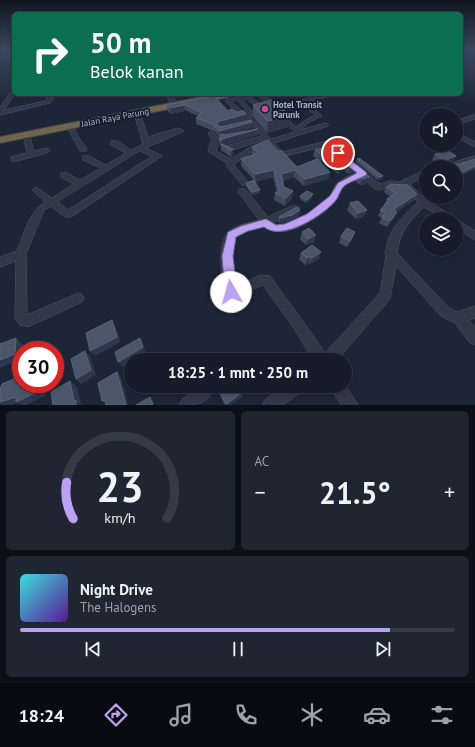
<!DOCTYPE html>
<html lang="id">
<head>
<meta charset="utf-8">
<style>
	:root { --surface:#161c29; --page:#1f2531; --text:#f1f3f6; --muted:#9ea1a8; --line:#353a46; --accent:#bca0f2 }
	body { margin:0; font-family:"PT Sans",sans-serif; background:var(--page); color:var(--text); height:100vh; display:flex; flex-direction:column; font-size:15px; white-space:nowrap }
	* { box-sizing:border-box; margin:0 }
	p { font-size:13px; color:var(--muted) }
	.icon { flex:none; width:22px; height:22px; fill:none; stroke:currentColor; stroke-width:2; stroke-linecap:round; stroke-linejoin:round }
	.map { position:relative; height:405px; overflow:hidden }
	.details { display:flex; flex-direction:column; gap:6px; padding:6px; background:#0c0f17; flex:1 }
	.details>* { flex:none }
	.top-card { position:absolute; left:12px; top:12px; width:451px; height:84px; border-radius:6px; box-shadow:0 2px 6px #0003,0 0 0 1px var(--line); background:#0b6e4f; color:#fff; overflow:hidden }
	.tools { position:absolute; left:419px; top:108px; display:grid; gap:8px }
	.tools a { display:grid; place-items:center; width:44px; height:44px; border-radius:50%; background:var(--surface); box-shadow:0 2px 6px #0003,0 0 0 1px var(--line); font-size:20px }
	.speed { position:absolute; left:12px; top:341px; display:flex; gap:8px; font-size:20px; font-weight:700; text-align:center }
	.speed>* { display:grid; place-content:center; width:52px; height:52px; border-radius:50%; background:var(--surface); box-shadow:0 2px 6px #0003,0 0 0 1px var(--line); line-height:1 }
	.speed .limit { border:6px solid #d22; background:#fff; color:#111 }
	.pin { position:absolute; display:grid; place-items:center; width:34px; height:34px; color:#fff; margin:-17px; border:2px solid #fff; border-radius:50%; box-shadow:0 1px 4px #0007 }
	.me { position:absolute; width:44px; margin:-22px; rotate:353deg; stroke-linejoin:round; filter:drop-shadow(0 0 3px #0008) }
	.turn { display:flex; align-items:center; gap:14px; height:84px; padding:0 12px; font-size:18px }
	.turn .icon { width:52px; height:52px; stroke-width:2.5 }
	.turn b { display:block; font-size:28px; line-height:34px }
	.big { font-size:30px; font-weight:800; line-height:1.1 }
	.details .card { flex:1; display:flex; flex-direction:column; justify-content:center; gap:6px; min-width:0; padding:0 14px; border-radius:6px; background:var(--page) }
	.details .dial { align-items:center; gap:0 }
	.dial svg { height:104px; overflow:visible; fill:none; stroke:var(--line); stroke-width:7; stroke-linecap:round; text-anchor:middle }
	.dial text { fill:var(--text); stroke:none }
	.song { display:flex; align-items:center; gap:12px }
	.cover { width:48px; height:48px; border-radius:6px; background:linear-gradient(135deg,hsl(180 70% 55%),hsl(270 70% 35%)) }
	.played { height:4px; border-radius:2px; background:linear-gradient(90deg,var(--accent) 85%,var(--line) 85%) }
	.keys { display:flex; justify-content:space-around; direction:ltr }
	.heat { display:flex; justify-content:space-between; align-items:center; font-size:22px; direction:ltr }
	.details .tiles { flex:1; display:grid; gap:6px; grid-template-columns:1fr 1fr }
	.card:last-child { grid-column:span 2 }
	.trip { position:absolute; left:124px; top:353px; width:228px; height:40px; border-radius:20px; background:var(--surface); box-shadow:0 2px 6px #0003,0 0 0 1px var(--line); font-weight:800; line-height:40px; text-align:center }
	.dock { display:flex; height:64px; justify-content:space-around; align-items:center; background:#090b10; color:var(--muted) }
	.dock .icon { width:28px; height:28px }
	.dock .on { color:var(--accent) }
	.dock b { font-size:18px; color:var(--text) }
	.map>svg:first-child { display:block }
	.lines { fill:none; stroke-linecap:round; stroke-linejoin:round }
	.minor-casing { stroke:#4e5566; stroke-width:1 }
	.highway-casing { stroke:#3b4252; stroke-width:2 }
	.minor { fill:#313848; fill-rule:evenodd }
	.highway { fill:#6f654d; fill-rule:evenodd }
	.wall { fill:#414b60 }
	.shaded-wall { fill:#2e374b }
	.building { fill:#4c566b; stroke:#5b6479 }
	.route { fill:#bca0f2; stroke:#7a689d }
	.hotel-dot { fill:#d1479c; stroke:#161d2c; stroke-width:1.5 }
	.labels { text-anchor:middle; dominant-baseline:central; stroke-width:4; stroke-linejoin:round; paint-order:stroke }
	.far-poi-label { font-size:9px; font-weight:bold; fill:#aab2c5; stroke:#161d2c; text-anchor:start }
	.far-street-label { font-size:9px; fill:#aab2c5; stroke:#161d2c }
</style>
</head>
<body>
<div class="map">
<svg width="475" height="405" viewBox="0 0 475 405">
	<rect width="100%" height="100%" fill="#1d2637"/>
	<g class="lines">
		<defs>
			<path id="minor" d="M12,53H14V57L0,60V58L11,55Z
				M13,91L15,94L4,110L46,101L47,94H53V99L50,103L0,115V107L11,92Z
				M166,94H172L177,104L176,105H172Z
				M256,94H263L278,105L327,94H338L307,102L322,116L311,121L300,130L326,123L328,124V126L274,143L283,152L338,138L342,140L341,142L281,157H278L268,145L255,150L235,163L234,165L249,183L248,185H242L227,167V163L209,152L208,149L212,140L208,133L211,131L213,132L220,140L216,151L231,159L250,147L265,141L264,140L229,151H223V147L261,136L243,114H239L226,102V100L248,95L266,109V111L250,116L271,139L295,132L278,116V114H282L296,127L307,119L315,115L301,103L275,110L274,108ZM242,99H247L259,109L253,111ZM237,100L246,110L242,111L232,102Z
				M137,111L140,113L148,137L178,128L184,131L146,148L162,156L71,217H65L51,206L44,210L26,254L27,315L78,293L82,294L84,298L82,302L32,325L28,327L20,325L15,318L16,261L0,267V257L17,251C24,234 29,211 45,202L32,190L36,187L52,198L74,184L61,177L60,175L61,173H67L80,180L101,168L83,160V156H89L106,165L126,153L111,145V141H117L131,150L143,144L134,113ZM140,151L152,156L68,210L58,202Z
				M475,115V119L456,125V121Z
				M71,124L74,126L77,135L87,149L86,151H80L71,135L68,126Z
				M26,132L29,134L34,151L46,148L50,150L49,152L17,161H11V157L27,153L23,134Z
				M456,132L475,142V147L456,137Z
				M475,156V161L456,167H445L446,165Z
				M343,158H349L380,184L390,181L402,182L403,180L426,170V176L410,184L426,200L454,217L456,219H444L424,207C408,223 400,231 397,253L449,308L457,312L475,306V318L469,320L475,328V345L470,343L455,323L441,316L396,266L390,299L337,360H313L294,328L263,285L235,298L227,296C221,284 217,242 228,232C235,225 250,223 259,220L239,193L238,191L239,189H245L268,217L292,206H298L300,208L298,210L273,223L277,225C296,223 317,211 329,197C332,194 333,189 335,186C340,179 349,176 356,173L343,162L342,160ZM361,177L375,189L378,190L391,187L404,188L418,202C407,212 394,224 389,238C387,243 387,248 385,253L386,256L380,293L325,353L302,320L270,276L260,275L236,287C232,271 230,253 235,237L248,231L264,226C283,243 321,217 335,202C339,197 340,190 344,186C349,181 355,179 361,177Z
				M456,219L475,231V240L456,228Z
				M345,385L358,405H341L330,386H345Z
				M199,386H212L213,390C207,405 194,405 179,405L182,400Z
				M284,386H304L302,391L283,405H262L265,400Z"/>
			<path id="highway" d="M216,94H233L229,97L0,143V137Z"/>
		</defs>
		<use href="#minor" class="minor-casing"/>
		<use href="#highway" class="highway-casing"/>
		<use href="#minor" class="minor"/>
		<use href="#highway" class="highway"/>
	</g>
	<path class="wall" d="M189,94H206L193,97L189,95Z
		M214,96L228,111L237,112L246,114V120L227,126L252,128L231,134L258,129V135L224,145L233,149V156L231,157L221,150V147L220,145V137L214,131L196,124V118L198,116L185,110V111L171,114L168,111L167,105Z
		M253,105L288,127L267,133L253,117Z
		M252,147L278,151L297,167L317,159L313,156L315,150L355,166L353,173L348,174L344,170L338,174L318,159L330,172L328,179L304,186L294,177L282,181L284,187L293,191L292,198L285,206L274,200L275,193L277,192L273,177L255,182L260,193L252,195L246,186V183L254,180L241,166V159L253,155L252,154Z
		M435,154L453,161L446,164L443,167L432,160Z
		M357,159L382,179L378,180L356,162Z
		M475,159V169L458,177L456,176V167H446L448,164H459Z
		M363,172L369,177L366,184L360,185L355,181L357,174Z
		M386,187L417,194L414,200L396,212L394,218L387,227L379,223L382,218L378,216L387,199L391,197L384,192Z
		M300,196L312,198L306,203L300,199Z
		M350,203L364,216L356,219L347,210Z
		M300,210L299,216L291,220L279,223L278,222L279,217Z
		M302,232L314,242L306,245L300,239Z
		M355,232L352,239L347,247L339,243L341,236Z
		M301,253L319,259L310,264L309,263L305,265L299,259Z
		M218,389L243,392V396L230,405H225L219,393Z"/>
	<path class="shaded-wall" d="M193,94H206L193,97Z
		M184,105L185,111L171,114L170,108Z
		M246,114V120L217,128V122Z
		M290,115L288,127L267,133L268,121Z
		M252,122V128L220,137L219,131Z
		M258,129V135L223,146L221,144V141L222,139Z
		M233,149V156L231,157V151Z
		M456,156L453,161L446,164L449,158Z
		M346,164L344,170L338,174L339,167Z
		M355,166L353,173L348,174L350,168Z
		M475,166V169L458,177L461,173Z
		M274,170L273,177L255,182V174Z
		M295,170L294,177L280,181L281,174Z
		M330,172L328,179L304,186L305,179Z
		M383,176L382,179L378,180L379,177Z
		M369,177L366,184L360,185L362,179Z
		M260,190V193L252,195V192Z
		M293,191L292,198L285,206L286,198Z
		M313,194L312,198L306,203L307,200Z
		M417,194L414,200L391,216L393,210Z
		M300,210L299,216L291,220L279,223L280,218Z
		M367,210L364,216L356,219L358,213Z
		M397,212L394,218L387,227L390,221Z
		M316,235L314,242L306,245L308,239Z
		M321,252L319,259L310,264L312,258Z
		M310,256L309,263L305,265L307,258Z
		M112,320L115,326L121,342L95,356L90,351Z
		M16,338L22,344V350H21V359L0,368V360Z
		M140,338L146,353L134,360H131V362L122,367L118,362Z
		M85,351L90,356L96,375L81,384L76,379Z
		M117,372L121,377L128,405H126Z
		M70,381L77,387L81,404L82,405H76L74,401Z
		M39,384H46V395L27,405H21L17,403L12,405H0V402L16,397Z
		M142,386H151L145,390Z
		M243,392V396L230,405H226V404Z
		M150,397L153,401L154,405H153Z"/>
	<path class="building" d="M214,96L228,111L231,109L237,112L243,111L246,114L217,122V125L221,127L251,120L252,122L219,131L213,124L196,118L200,115H199L202,113L182,103L184,105L170,108L167,105Z
		M271,100L290,115L268,121L253,105Z
		M258,129L222,139L221,141L219,139L221,134L225,135Z
		M268,140L278,151H282L297,167L317,159L330,172L305,179L295,170L281,174L284,187L293,191L286,198L275,193L279,190L274,170L255,174L241,159L258,153L252,147Z
		M221,144L226,146L233,149L231,151Z
		M331,146L355,166L350,168L346,164L339,167L315,150Z
		M447,150L456,156L449,158L447,162L435,154Z
		M359,158L383,176L379,177L357,159Z
		M475,159V166L461,173L456,169V167H452L448,164H459Z
		M363,172L369,177L362,179L357,174Z
		M254,180L260,190L252,192L246,183Z
		M391,184L408,185L417,194L393,210L397,212L390,221L382,218L385,213L380,210L389,200L387,199L396,193L386,187Z
		M307,191L313,194L307,200L300,196Z
		M358,201L367,210L358,213L350,203Z
		M297,207L300,210L292,215L280,218L279,217Z
		M309,228L316,235L308,239L302,232Z
		M347,228L355,232L350,241L341,236Z
		M312,245L321,252L312,258L310,256L307,258L301,253Z
		M112,320L117,337L90,351L86,333Z
		M16,338L15,354L0,360V344Z
		M140,338L143,347L118,362L115,352Z
		M85,351L91,370L76,379L71,359Z
		M21,368V384H39V391L16,402V397L0,402V388L1,387L2,384L14,379L15,370Z
		M117,372L126,405H106L105,401H102L98,383Z
		M70,381L74,401L76,400V405H53L51,392Z
		M223,386H240L243,392L226,404L218,389Z
		M150,397L153,405H136Z"/>
	<linearGradient id="sky" x2="0" y2="1"><stop stop-color="#10151e"/><stop offset="0.47" stop-color="#3a475e"/><stop offset="1" stop-color="#3a475e" stop-opacity="0"/></linearGradient>
	<rect width="475" height="105" fill="url(#sky)"/>
	<path class="route" d="M338,151L366,172L367,174L366,175C359,179 349,182 344,186C340,190 339,196 336,200C324,215 282,242 264,227L248,231L236,237L233,256L237,292L235,295L231,297L227,295L225,292L222,256L228,232L241,226L266,219L276,225L285,224L307,214L330,196L338,183L357,173L335,155L334,153Z"/>
	<circle class="hotel-dot" cx="265" cy="109" r="4"/>
	<g class="labels">
		<g class="far-poi-label">
			<text x="273" y="104">Hotel Transit<tspan x="273" dy="10">Parunk</tspan></text>
		</g>
		<g class="far-street-label">
			<text transform="translate(115 117) rotate(-11)">Jalan Raya Parung</text>
		</g>
	</g>
</svg>
<div class="tools">
<a><svg class="icon" aria-label="sound" viewBox="0 0 24 24"><path d="M4 9h4l5-4v14l-5-4H4zM17 9q2 3 0 6"/></svg></a>
<a><svg class="icon" aria-label="search" viewBox="0 0 24 24"><circle cx="10" cy="10" r="6"/><path d="M15 15l6 6"/></svg></a>
<a><svg class="icon" aria-label="layers" viewBox="0 0 24 24"><path d="M12 4l9 5-9 5-9-5zM3 14l9 5 9-5"/></svg></a>
</div>
<div class="speed"><div class="limit">30</div></div>
<div class="pin" style="left:338px;top:153px;background:#d93025"><svg class="icon" aria-label="arrive" viewBox="0 0 24 24"><path d="M6 21V4h12l-3 4 3 4H6"/></svg></div>
<svg class="me" style="left:231px;top:292px" viewBox="-20 -20 40 40"><circle r="19" fill="#fff"/><path d="M0-13L10 11 0 6-10 11z" fill="#bca0f2"/></svg>
<div class="trip">18:25 · 1 mnt · 250 m</div>
<div class="top-card">
<div class="turn"><svg class="icon" aria-label="right" viewBox="0 0 24 24"><path d="M7 20v-9h11M14 6l5 5-5 5"/></svg><div><b>50 m</b>Belok kanan</div></div>
</div>
</div>
<section class="details">
<div class="tiles">
<div class="card dial"><svg viewBox="0 0 100 80">
<path d="M14 69A42 42 0 1 1 86 69"/>
<path d="M14 69A42 42 0 0 1 9 41" stroke="#bca0f2"/>
<text x="50" y="56" font-size="32" font-weight="700">23</text>
<text x="50" y="72" font-size="11">km/h</text>
</svg></div>
<div class="card"><p>AC</p>
<div class="heat"><a>−</a><b class="big">21.5°</b><a>+</a></div>
</div>
<div class="card">
<div class="song"><i class="cover"></i><div><b>Night Drive</b><p>The Halogens</p></div></div>
<div class="played"></div>
<div class="keys"><svg class="icon" aria-label="previous" viewBox="0 0 24 24"><path d="M18 5L8 12l10 7zM5 5v14"/></svg><svg class="icon" aria-label="pause" viewBox="0 0 24 24"><path d="M8 5v14M16 5v14"/></svg><svg class="icon" aria-label="next" viewBox="0 0 24 24"><path d="M6 5l10 7-10 7zM19 5v14"/></svg></div>
</div>
</div>
</section>
<nav class="dock">
<b>18:24</b>
<svg class="icon on" aria-label="directions" viewBox="0 0 24 24"><path d="M12 3l9 9-9 9-9-9zM9 14v-3h6M13 9l2 2-2 2"/></svg>
<svg class="icon" aria-label="music" viewBox="0 0 24 24"><path d="M9 18V5l10-2v13"/><circle cx="6" cy="18" r="3"/><circle cx="16" cy="16" r="3"/></svg>
<svg class="icon" aria-label="phone" viewBox="0 0 24 24"><path d="M5 4h4l2 5-3 2q2 4 5 5l2-3 5 2v4C11 20 4 13 5 4z"/></svg>
<svg class="icon" aria-label="climate" viewBox="0 0 24 24"><path d="M12 3v18M4 7l16 10M4 17L20 7"/></svg>
<svg class="icon" aria-label="car" viewBox="0 0 24 24"><path d="M5 17H2v-5l4-1 3-4h7l3 4 3 1v5h-3M9 17h6M6 11h13"/><circle cx="7" cy="17" r="2"/><circle cx="17" cy="17" r="2"/></svg>
<svg class="icon" aria-label="filters" viewBox="0 0 24 24"><path d="M4 7h16M4 17h16"/><circle cx="9" cy="7" r="2"/><circle cx="15" cy="17" r="2"/></svg>
</nav>
</body>
</html>
